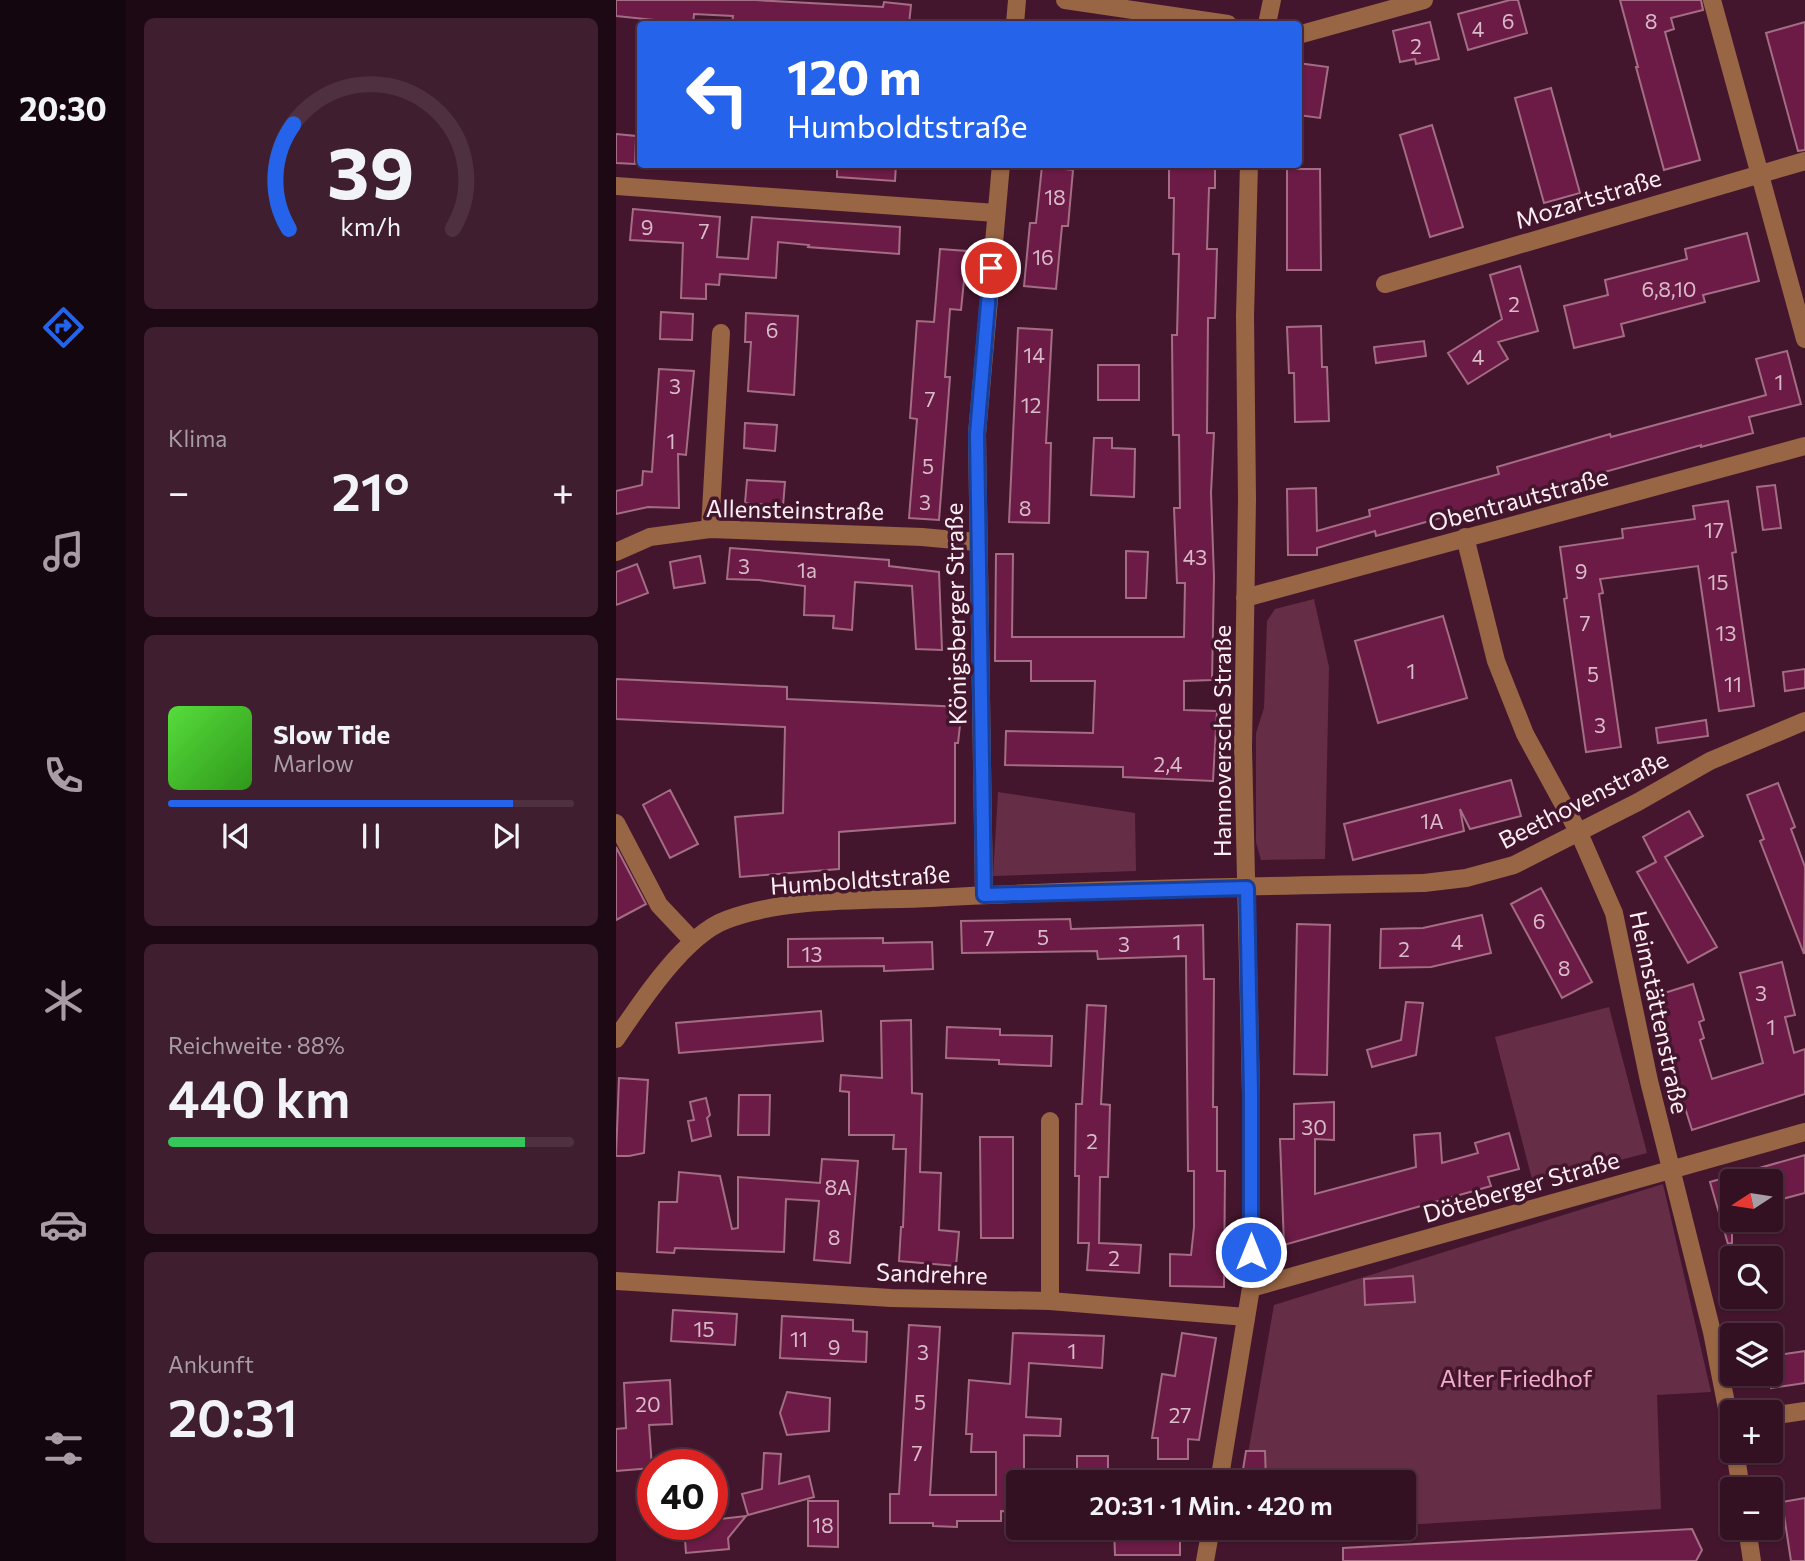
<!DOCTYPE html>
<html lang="de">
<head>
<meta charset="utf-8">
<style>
	:root { --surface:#331022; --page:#3e1e2f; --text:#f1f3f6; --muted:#a99da5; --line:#4e3040; --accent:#2563eb }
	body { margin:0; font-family:Commissioner,sans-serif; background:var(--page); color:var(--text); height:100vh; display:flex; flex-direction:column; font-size:26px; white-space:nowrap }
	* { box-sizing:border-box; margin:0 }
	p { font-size:23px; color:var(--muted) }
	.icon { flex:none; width:38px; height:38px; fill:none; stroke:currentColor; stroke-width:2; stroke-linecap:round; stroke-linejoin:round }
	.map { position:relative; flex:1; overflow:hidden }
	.drawer { display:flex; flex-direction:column; gap:18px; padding:18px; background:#1c0913; width:490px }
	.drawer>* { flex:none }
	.banner { position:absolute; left:21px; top:21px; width:665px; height:147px; border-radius:7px; box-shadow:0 2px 5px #0004,0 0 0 2px var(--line); background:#2563eb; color:#fff; overflow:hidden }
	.needle { width:46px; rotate:258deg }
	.fabs { position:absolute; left:1104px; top:1169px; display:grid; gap:14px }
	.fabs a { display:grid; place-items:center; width:63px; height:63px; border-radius:7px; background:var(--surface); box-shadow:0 2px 5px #0004,0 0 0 2px var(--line); font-size:35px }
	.speed { position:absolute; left:21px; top:1449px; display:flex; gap:14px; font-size:35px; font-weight:700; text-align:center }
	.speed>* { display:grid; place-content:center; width:91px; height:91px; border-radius:50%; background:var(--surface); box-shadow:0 2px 5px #0004,0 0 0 2px var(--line); line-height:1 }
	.speed .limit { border:10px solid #d22; background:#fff; color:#111 }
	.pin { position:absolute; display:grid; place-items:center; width:60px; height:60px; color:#fff; margin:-30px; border:4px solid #fff; border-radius:50%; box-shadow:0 2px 7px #0007 }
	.me { position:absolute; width:77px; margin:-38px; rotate:0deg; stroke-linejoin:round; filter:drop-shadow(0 0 5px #0008) }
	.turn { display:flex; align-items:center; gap:24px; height:147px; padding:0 35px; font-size:32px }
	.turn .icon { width:91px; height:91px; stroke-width:2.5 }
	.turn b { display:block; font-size:49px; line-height:60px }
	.big { font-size:52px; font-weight:600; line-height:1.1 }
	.drawer .card { flex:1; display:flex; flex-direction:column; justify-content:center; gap:10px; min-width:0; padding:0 24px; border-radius:10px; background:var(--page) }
	.drawer .dial { align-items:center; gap:0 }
	.dial svg { height:182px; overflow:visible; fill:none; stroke:var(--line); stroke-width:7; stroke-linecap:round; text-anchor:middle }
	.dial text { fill:var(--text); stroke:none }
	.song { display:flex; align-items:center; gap:21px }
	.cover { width:84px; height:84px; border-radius:10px; background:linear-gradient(135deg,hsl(110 70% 55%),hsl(110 70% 35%)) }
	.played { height:7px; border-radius:4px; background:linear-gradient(90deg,var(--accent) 85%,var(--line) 85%) }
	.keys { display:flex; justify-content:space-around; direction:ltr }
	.heat { display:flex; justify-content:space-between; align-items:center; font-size:38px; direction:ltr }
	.charge { height:10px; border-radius:5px; background:linear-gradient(90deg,#34c759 88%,var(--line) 0) }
	.trip { position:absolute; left:390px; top:1470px; width:410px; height:70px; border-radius:7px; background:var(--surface); box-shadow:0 2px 5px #0004,0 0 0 2px var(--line); font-weight:600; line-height:70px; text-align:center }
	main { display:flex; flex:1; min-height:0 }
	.menu { display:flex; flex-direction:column; width:126px; justify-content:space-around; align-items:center; background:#14060e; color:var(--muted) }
	.menu .icon { width:49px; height:49px }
	.menu .on { color:var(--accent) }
	.menu b { font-size:32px; color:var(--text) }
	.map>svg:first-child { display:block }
	.green { fill:#662d47 }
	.building { fill:#6b1b45; stroke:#a46d84; stroke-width:2 }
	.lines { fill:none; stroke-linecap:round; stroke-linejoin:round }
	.minor { stroke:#986545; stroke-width:18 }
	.route-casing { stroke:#184099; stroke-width:18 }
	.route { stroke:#2563eb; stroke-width:12 }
	.labels { text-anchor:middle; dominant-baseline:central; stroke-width:7; stroke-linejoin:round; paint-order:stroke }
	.number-label { font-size:21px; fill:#d8bac8 }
	.street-label { font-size:24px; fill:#fceff4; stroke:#44162d }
	.park-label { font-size:24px; fill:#f3acc9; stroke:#44162d }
</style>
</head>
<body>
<main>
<nav class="menu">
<b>20:30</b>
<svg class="icon on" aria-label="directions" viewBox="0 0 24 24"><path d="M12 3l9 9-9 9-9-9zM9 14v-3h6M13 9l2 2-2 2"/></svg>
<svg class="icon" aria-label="music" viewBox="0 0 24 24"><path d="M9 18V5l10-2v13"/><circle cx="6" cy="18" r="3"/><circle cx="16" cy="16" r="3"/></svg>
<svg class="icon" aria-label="phone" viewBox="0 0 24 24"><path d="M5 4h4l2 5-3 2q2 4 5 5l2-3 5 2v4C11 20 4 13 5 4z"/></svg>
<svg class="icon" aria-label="climate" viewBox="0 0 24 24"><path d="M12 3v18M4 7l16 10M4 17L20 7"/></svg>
<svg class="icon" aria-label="car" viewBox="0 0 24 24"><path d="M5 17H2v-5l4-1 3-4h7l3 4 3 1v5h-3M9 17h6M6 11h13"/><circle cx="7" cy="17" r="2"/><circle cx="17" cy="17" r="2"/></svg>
<svg class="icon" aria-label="filters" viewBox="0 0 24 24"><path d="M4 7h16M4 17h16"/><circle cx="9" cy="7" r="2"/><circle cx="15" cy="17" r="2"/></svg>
</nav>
<section class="drawer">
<div class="card dial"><svg viewBox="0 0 100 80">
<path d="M14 69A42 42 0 1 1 86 69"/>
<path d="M14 69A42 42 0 0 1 16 23" stroke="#2563eb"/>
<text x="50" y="56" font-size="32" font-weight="700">39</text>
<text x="50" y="72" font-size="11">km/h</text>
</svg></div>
<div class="card"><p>Klima</p>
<div class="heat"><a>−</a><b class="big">21°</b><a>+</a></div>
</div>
<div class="card">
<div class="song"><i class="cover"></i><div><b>Slow Tide</b><p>Marlow</p></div></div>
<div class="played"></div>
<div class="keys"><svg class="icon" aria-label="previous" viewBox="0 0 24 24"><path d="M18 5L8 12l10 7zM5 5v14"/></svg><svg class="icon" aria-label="pause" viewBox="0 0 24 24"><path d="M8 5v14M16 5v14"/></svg><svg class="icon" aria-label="next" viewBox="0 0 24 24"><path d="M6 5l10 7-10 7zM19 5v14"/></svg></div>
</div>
<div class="card"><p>Reichweite · 88%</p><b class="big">440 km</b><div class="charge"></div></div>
<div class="card"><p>Ankunft</p><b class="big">20:31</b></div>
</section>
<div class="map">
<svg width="1189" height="1561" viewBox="0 0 1189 1561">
	<rect width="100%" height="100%" fill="#44162d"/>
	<path class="green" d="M698,599L713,667L709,859L645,860L640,842V733L648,708L651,621L659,609Z
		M382,792L519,813L520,871L377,876Z
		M993,1007L1031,1153L917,1183L879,1037Z
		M1047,1184L1095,1392L1041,1395L1045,1509L788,1525V1482H627L658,1305Z
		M619,1528H743L617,1535Z"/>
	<path class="building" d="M0,0H139L267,7L268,2L295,5L293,24H116L117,16L78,14L77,24L0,16Z
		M894,0H902L911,33L852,50L842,14Z
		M1004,0H1085L1087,10L1055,18L1058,29L1049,32L1084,160L1048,170L1020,67H1022Z
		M814,22L823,59L800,64L799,59L784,62L777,31Z
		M1189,22V150L1182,151L1150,33Z
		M682,63L712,67L704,118L682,115Z
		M935,88L964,193L928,203L899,98Z
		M816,125L847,227L814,237L784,135Z
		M0,134L20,136L19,164L0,163Z
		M221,164H280L279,181L221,177Z
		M553,164H599V188H593L591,249H601L599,318H592L591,433H598L595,493L598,577L596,680L568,681V710L601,711L597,781L507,777V767L389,765L390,731L477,733L479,681H415V661H379L380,554H397L396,637H568L569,583H561L558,508H564L563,435H557L556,335H561L563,254H557L558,198H553Z
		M426,166L457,170L452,226H446L440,289L408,286L414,223H420Z
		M671,169H704L705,270H671Z
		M17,209L104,217L101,257L132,259L136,217L284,227L283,254L192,247L193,245L162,242L160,278L104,274L103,285L90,284V299L65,298L67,243L14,240Z
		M1131,233L1143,281L1087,295L1089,302L1005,324L1008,336L958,348L948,306L992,295L989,280L1071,259L1069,249Z
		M324,249L351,251L345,310L334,309L329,377H334L323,520L293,518L301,419L294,418L301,321L318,322Z
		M904,266L922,331L882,342L892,359L852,384L832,353L886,319L874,275Z
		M45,312L77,314L76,340L44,339Z
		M130,313L182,316L178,395L132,391L135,342H129Z
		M705,326L706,367H711L713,421L679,422L678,373H673L671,327Z
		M402,328L436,330L430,443H435L433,523L393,522Z
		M808,341L810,356L760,363L758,347Z
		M1171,351L1185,404L1133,417L1137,433L1085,447V445L760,536L759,531L701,548V555H672L671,489L700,488L701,531L754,516L753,510L883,474L881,467L994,434L995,437L1150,395L1140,359Z
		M482,365H523V400H482Z
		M43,369L78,371L70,455L62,454L63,508L32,507L0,514V491L26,485L27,471L36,472Z
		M129,423L161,425L159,451L128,448Z
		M478,438H496V448L519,449L518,497L475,495Z
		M131,480L169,482L167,506L129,503Z
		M1159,485L1165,528L1147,530L1141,487Z
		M1112,501L1120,552L1116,553L1138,706L1103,711L1082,566L984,579L987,593L983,594L1005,747L970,752L948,599L951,598L944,547L1007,538L1006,529L1079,519L1077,506Z
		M114,548L273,560V566L323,572L326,650L300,649L296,586L239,582L236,630L217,628L218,616L188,615L189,586L143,580L111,579Z
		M510,551L532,552L530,598H510Z
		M84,556L89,583L58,588L54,562Z
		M21,564L32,593L0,605V572Z
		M827,616L851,698L762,723L739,641Z
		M1189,669V688L1169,691L1167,672Z
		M0,679L171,687V699L346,707L342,743H339V823L223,832V869L124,877L119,817L167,813L169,727L0,719Z
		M1090,720L1092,736L1042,743L1040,728Z
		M895,780L905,816L854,829L844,809L848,831L737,860L728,824Z
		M1162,783L1179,827L1175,829L1189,867L1188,954L1144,841L1148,839L1131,795Z
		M54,790L82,844L54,858L27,805Z
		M1073,811L1087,836L1049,857L1101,947L1072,963L1021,872L1040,862L1027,837Z
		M0,847L30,904L0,920Z
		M925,888L976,982L946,998L895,904Z
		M866,915L875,953L815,967L764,968L765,929L807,928Z
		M454,919L455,929L587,925L588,979H598L597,1107H601V1171H609L608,1287L554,1286V1254L575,1255L578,1227V1171H572L570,956L482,959L481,951L346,953L345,921Z
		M681,924L714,925L711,1075L678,1074Z
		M267,938V943L316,942L317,969L268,971V966L172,967V939Z
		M1166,962L1179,1015L1169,1017L1178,1053L1189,1049V1094L1076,1130L1050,1047L1054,1046L1049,1030L1052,1029L1042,995L1077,984L1088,1020L1083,1022L1088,1038L1084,1040L1096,1079L1147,1063L1124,973Z
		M790,1002L807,1003L800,1055L756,1067L751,1050L785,1040Z
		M471,1005L490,1006L485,1104L494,1105L492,1177H484L483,1243L525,1245L523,1273L471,1270L473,1243H462L463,1176H459L460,1104H466Z
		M205,1011L207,1041L63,1053L60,1023Z
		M295,1020L296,1093L306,1094L304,1172L325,1173L323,1230L343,1232L340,1266L283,1261L285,1227H287L290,1149H277L278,1135H233V1092L224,1091L225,1075L266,1078L265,1021Z
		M331,1027L384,1029V1035L436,1036L435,1066L383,1064V1060L330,1058Z
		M3,1078L32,1080L28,1153L13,1156H0Z
		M123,1095H154L153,1135H122Z
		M90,1098L94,1115L91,1118L95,1136L76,1141L72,1121L78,1120L74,1102Z
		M718,1102V1140L699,1139V1194L800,1167L798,1135L824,1133L826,1163L862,1153L859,1143L893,1133L903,1169L872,1177L875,1186L668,1245L664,1139H678V1104Z
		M364,1137H397V1238H365Z
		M1189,1155V1193L1155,1202V1181H1116V1243L1112,1244L1094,1182Z
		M206,1159L242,1161L234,1263L198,1260L203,1201L170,1199L168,1252L59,1248L58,1253L41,1252L43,1202H61L63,1172L104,1176L116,1229L122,1228V1177L204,1183Z
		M797,1276L799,1302L749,1305L748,1279Z
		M57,1310L121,1314L119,1345L55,1341Z
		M166,1316L237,1320V1331L251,1332L250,1362L164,1358Z
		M293,1325L324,1327L314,1495H380V1452H355L356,1434H350L353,1380L394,1384L397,1333L488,1336L486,1368L413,1363L410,1417L445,1419L444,1436L408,1435V1479H402V1512L385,1511V1521H341V1527L317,1526V1523H274V1494H283Z
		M566,1333L600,1338L583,1440L572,1439V1459H542V1438H536L546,1374L559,1376Z
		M1189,1351V1383L1155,1388V1356Z
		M54,1380L56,1424L33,1425L36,1468L0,1471V1429L10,1428L8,1383Z
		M171,1392L214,1398L213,1431L171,1435L164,1413Z
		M630,1451H649L650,1482H625Z
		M148,1453L165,1454L163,1484L193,1476L198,1497L132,1515L126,1494L146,1489Z
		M461,1456H492V1479H461Z
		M1189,1498V1561H1175L1166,1502Z
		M192,1501H222V1547L192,1546Z
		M130,1516L112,1538L113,1549L70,1553L68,1526L96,1524V1520Z
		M498,1528H564V1555H499Z
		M1076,1529L1086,1550L1080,1561H727V1548Z"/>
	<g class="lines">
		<path class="minor" d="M449,0L612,24
			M1096,0L1189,339
			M399,24L401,0
			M651,24L656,0
			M682,35L808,0
			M0,186L380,213
			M769,284L1189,161
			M94,529L105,333
			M849,537L880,661L909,734L963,833L998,913L1033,1081L1096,1332L1116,1434
			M0,552L34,537L94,529L306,537L361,542
			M629,598L1189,446
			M0,823L43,905L76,940
			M368,895L361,434L385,164
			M0,1039C24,1003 69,935 110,920C170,897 251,901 315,898C479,889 644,886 808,883L850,878L898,865L1022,802L1094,761L1189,721
			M434,1121V1301
			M0,1281L275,1298L434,1301L630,1317
			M635,1288L1189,1132
			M1155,1416L1189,1411
			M1119,1451L1125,1489
			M603,1482L635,1288V1093L627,747L631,499L629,316L633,164
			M1131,1528L1136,1561
			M589,1561L595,1528"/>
	</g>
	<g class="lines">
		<defs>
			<path id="route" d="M375,268L361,434L368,895L631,888L635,1093V1252"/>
		</defs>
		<use href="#route" class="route-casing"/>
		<use href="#route" class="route"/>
	</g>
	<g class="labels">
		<g class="number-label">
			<text x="892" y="20">6</text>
			<text x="1035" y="20">8</text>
			<text x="862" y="28">4</text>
			<text x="800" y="45">2</text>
			<text x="439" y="196">18</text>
			<text x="31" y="226">9</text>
			<text x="88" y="230">7</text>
			<text x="427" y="256">16</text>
			<text x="1053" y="288">6,8,10</text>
			<text x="898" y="303">2</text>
			<text x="156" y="329">6</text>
			<text x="418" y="354">14</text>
			<text x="862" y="356">4</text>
			<text x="1163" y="381">1</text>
			<text x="59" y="385">3</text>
			<text x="314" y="398">7</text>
			<text x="415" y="404">12</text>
			<text x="55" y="440">1</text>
			<text x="312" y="465">5</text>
			<text x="309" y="501">3</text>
			<text x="409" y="507">8</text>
			<text x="1098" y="529">17</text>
			<text x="579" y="556">43</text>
			<text x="128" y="565">3</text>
			<text x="191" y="569">1a</text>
			<text x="965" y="570">9</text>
			<text x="1102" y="581">15</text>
			<text x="969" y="622">7</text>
			<text x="1110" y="632">13</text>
			<text x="795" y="670">1</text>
			<text x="977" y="673">5</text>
			<text x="1117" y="683">11</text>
			<text x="984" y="724">3</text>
			<text x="552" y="763">2,4</text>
			<text x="816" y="820">1A</text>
			<text x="923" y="920">6</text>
			<text x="427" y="936">5</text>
			<text x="373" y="937">7</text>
			<text x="561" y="941">1</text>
			<text x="841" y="941">4</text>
			<text x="508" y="943">3</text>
			<text x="788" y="948">2</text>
			<text x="196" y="953">13</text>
			<text x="948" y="967">8</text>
			<text x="1145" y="992">3</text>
			<text x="1155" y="1026">1</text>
			<text x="698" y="1126">30</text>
			<text x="476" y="1140">2</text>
			<text x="222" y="1186">8A</text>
			<text x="218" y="1236">8</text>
			<text x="498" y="1257">2</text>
			<text x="88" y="1328">15</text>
			<text x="183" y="1338">11</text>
			<text x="218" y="1346">9</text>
			<text x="456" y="1350">1</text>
			<text x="307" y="1351">3</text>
			<text x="304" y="1401">5</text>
			<text x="32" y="1403">20</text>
			<text x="564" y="1414">27</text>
			<text x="301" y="1452">7</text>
			<text x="207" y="1524">18</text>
		</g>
		<g class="street-label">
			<text transform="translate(972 198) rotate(-17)">Mozartstraße</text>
			<text transform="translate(902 499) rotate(-15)">Obentrautstraße</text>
			<text transform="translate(179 509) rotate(1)">Allensteinstraße</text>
			<text transform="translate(339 614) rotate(-91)">Königsberger Straße</text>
			<text transform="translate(605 741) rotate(-90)">Hannoversche Straße</text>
			<text transform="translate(967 799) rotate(-27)">Beethovenstraße</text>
			<text transform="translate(244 879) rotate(-4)">Humboldtstraße</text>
			<text transform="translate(1044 1012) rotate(78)">Heimstättenstraße</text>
			<text transform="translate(905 1186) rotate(-16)">Döteberger Straße</text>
			<text transform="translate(316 1273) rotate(2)">Sandrehre</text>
		</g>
		<g class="park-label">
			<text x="900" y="1377">Alter Friedhof</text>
		</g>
	</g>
</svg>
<div class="fabs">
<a><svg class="needle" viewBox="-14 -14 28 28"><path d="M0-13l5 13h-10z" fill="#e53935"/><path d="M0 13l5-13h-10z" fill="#a99da5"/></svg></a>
<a><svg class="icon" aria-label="search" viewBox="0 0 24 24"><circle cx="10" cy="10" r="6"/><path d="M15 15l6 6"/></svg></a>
<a><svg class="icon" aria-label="layers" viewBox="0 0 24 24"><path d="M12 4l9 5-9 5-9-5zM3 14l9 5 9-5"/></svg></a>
<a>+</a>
<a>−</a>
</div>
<div class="speed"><div class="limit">40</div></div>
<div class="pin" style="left:375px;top:268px;background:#d93025"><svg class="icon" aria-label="arrive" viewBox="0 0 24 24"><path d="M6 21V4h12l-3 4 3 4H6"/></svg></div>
<svg class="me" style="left:635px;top:1252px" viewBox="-20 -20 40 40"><circle r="17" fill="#2563eb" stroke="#fff" stroke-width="3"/><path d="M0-11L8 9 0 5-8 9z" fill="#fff"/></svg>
<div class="trip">20:31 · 1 Min. · 420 m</div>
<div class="banner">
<div class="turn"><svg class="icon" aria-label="left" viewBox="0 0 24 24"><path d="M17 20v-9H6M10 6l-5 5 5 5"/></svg><div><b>120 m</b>Humboldtstraße</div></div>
</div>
</div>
</main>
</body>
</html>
